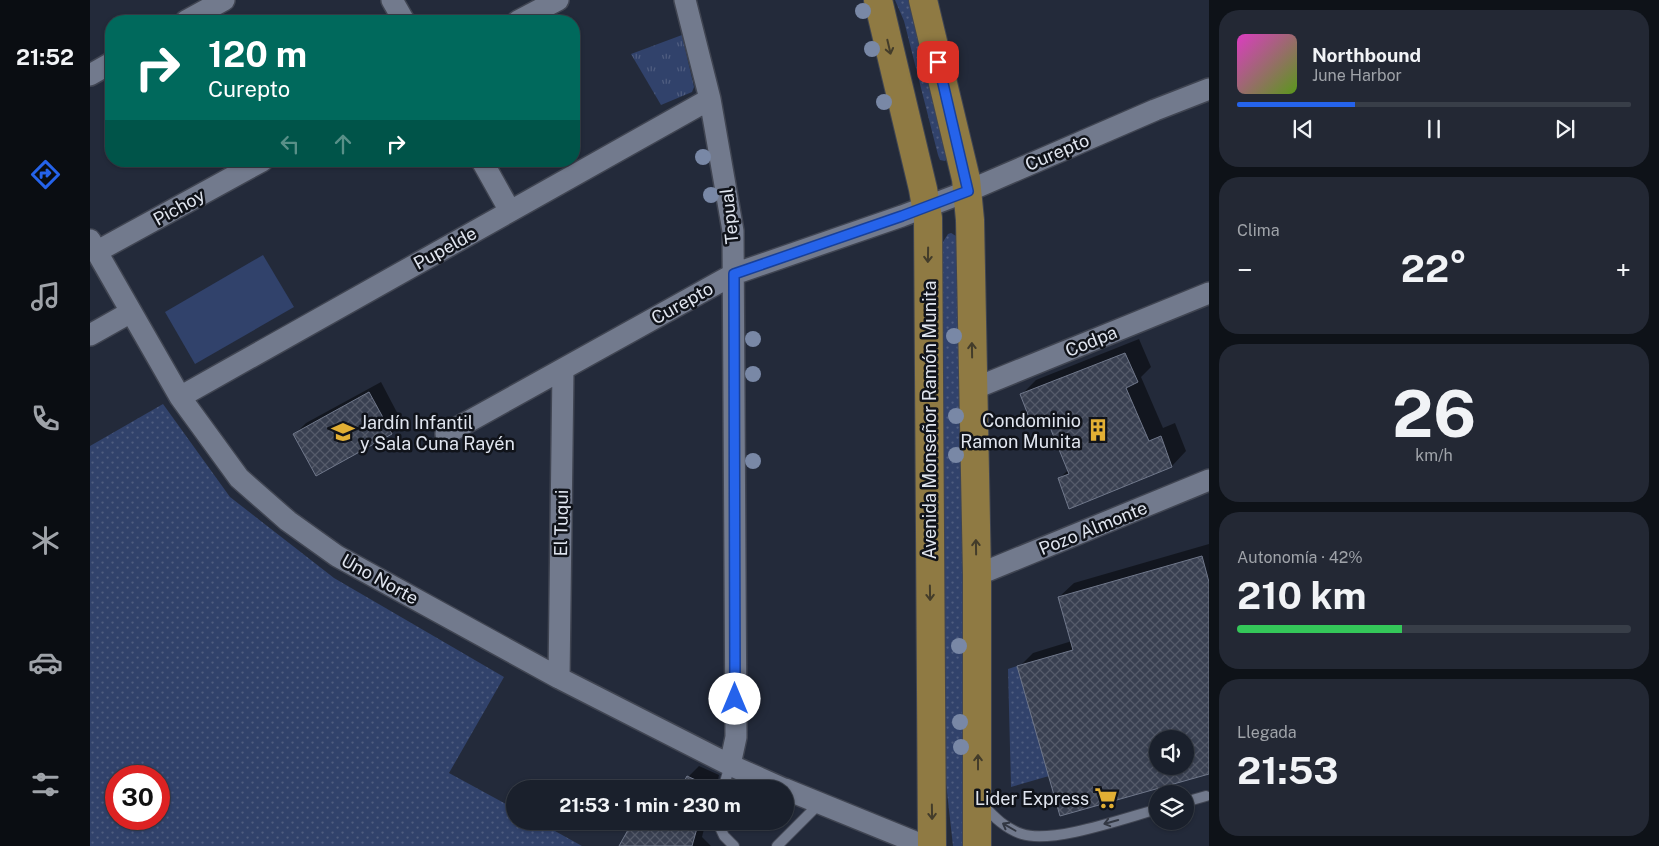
<!DOCTYPE html>
<html lang="es">
<head>
<meta charset="utf-8">
<style>
	:root { --surface:#1a202c; --page:#232834; --text:#f1f3f6; --muted:#9fa3a9; --line:#383e48; --accent:#2563eb }
	body { margin:0; font-family:"Public Sans",sans-serif; background:var(--page); color:var(--text); height:100vh; display:flex; flex-direction:column; font-size:19px; white-space:nowrap }
	* { box-sizing:border-box; margin:0 }
	p { font-size:16px; color:var(--muted) }
	.icon { flex:none; width:28px; height:28px; fill:none; stroke:currentColor; stroke-width:2; stroke-linecap:round; stroke-linejoin:round }
	.map { position:relative; flex:1; overflow:hidden }
	.panel { display:flex; flex-direction:column; gap:10px; padding:10px; background:#0e1218; width:450px }
	.panel>* { flex:none }
	.banner { position:absolute; left:15px; top:15px; width:475px; height:152px; border-radius:20px; box-shadow:0 1px 4px #0004,0 0 0 1px var(--line); background:#00695c; color:#fff; overflow:hidden }
	.fabs { position:absolute; left:1059px; top:730px; display:grid; gap:10px }
	.fabs a { display:grid; place-items:center; width:45px; height:45px; border-radius:50%; background:var(--surface); box-shadow:0 1px 4px #0004,0 0 0 1px var(--line); font-size:25px }
	.speed { position:absolute; left:15px; top:765px; display:flex; gap:10px; font-size:25px; font-weight:700; text-align:center }
	.speed>* { display:grid; place-content:center; width:65px; height:65px; border-radius:50%; background:var(--surface); box-shadow:0 1px 4px #0004,0 0 0 1px var(--line); line-height:1 }
	.speed .limit { border:8px solid #d22; background:#fff; color:#111 }
	.pin { position:absolute; display:grid; place-items:center; width:42px; height:42px; color:#fff; margin:-21px; border-radius:10px; box-shadow:0 2px 8px #0006 }
	.me { position:absolute; width:55px; margin:-28px; rotate:0deg; stroke-linejoin:round; filter:drop-shadow(0 0 4px #0008) }
	.turn { display:flex; align-items:center; gap:18px; height:105px; padding:0 20px; font-size:22px }
	.turn .icon { width:65px; height:65px; stroke-width:2.5 }
	.turn b { display:block; font-size:35px; line-height:42px }
	.lanes { display:flex; align-items:center; height:48px; padding:0 20px; background:#0003; justify-content:center; gap:25px; direction:ltr }
	.lanes .off { opacity:.35 }
	.big { font-size:38px; font-weight:700; line-height:1.1 }
	.panel .tile { flex:1; display:flex; flex-direction:column; justify-content:center; gap:8px; min-width:0; padding:0 18px; border-radius:20px; background:var(--page) }
	.panel .dial { align-items:center; gap:0 }
	.dial b { font-size:65px; line-height:1 }
	.song { display:flex; align-items:center; gap:15px }
	.cover { width:60px; height:60px; border-radius:8px; background:linear-gradient(135deg,hsl(310 70% 55%),hsl(90 70% 35%)) }
	.played { height:5px; border-radius:2px; background:linear-gradient(90deg,var(--accent) 30%,var(--line) 30%) }
	.keys { display:flex; justify-content:space-around; direction:ltr }
	.heat { display:flex; justify-content:space-between; align-items:center; font-size:28px; direction:ltr }
	.charge { height:8px; border-radius:4px; background:linear-gradient(90deg,#34c759 42%,var(--line) 0) }
	.trip { position:absolute; left:416px; top:780px; width:288px; height:50px; border-radius:25px; background:var(--surface); box-shadow:0 1px 4px #0004,0 0 0 1px var(--line); font-weight:700; line-height:50px; text-align:center }
	main { display:flex; flex:1; min-height:0 }
	.tabs { display:flex; flex-direction:column; width:90px; justify-content:space-around; align-items:center; background:#0a0d12; color:var(--muted) }
	.tabs .icon { width:35px; height:35px }
	.tabs .selected { color:var(--accent) }
	.tabs b { font-size:22px; color:var(--text) }
	.map>svg:first-child { display:block }
	.grass { fill:url(#grass-dots); fill-rule:evenodd }
	.park { fill:url(#park-tufts) }
	.garden { fill:#31426b }
	.shadow { fill:#0007; fill-rule:evenodd }
	.building { fill:url(#building-cross-hatch); stroke:#70788b; fill-rule:evenodd }
	.lines { fill:none; stroke-linecap:round; stroke-linejoin:round }
	.service-casing { stroke:#404552; stroke-width:12 }
	.minor-casing { stroke:#404552; stroke-width:24 }
	.primary-casing { stroke:#404552; stroke-width:30 }
	.service { stroke:#727a8d; stroke-width:10 }
	.minor { stroke:#727a8d; stroke-width:21 }
	.primary { stroke:#8f7a43; stroke-width:28 }
	.tree { fill:#7988a6 }
	.oneway { stroke:#433c2a }
	.oneway2 { stroke:#323742 }
	.route-casing { stroke:#184099; stroke-width:12 }
	.route { stroke:#2563eb; stroke-width:9 }
	.labels { text-anchor:middle; dominant-baseline:central; stroke-width:5; stroke-linejoin:round; paint-order:stroke }
	.street-label { font-size:18px; fill:#e0e5ef; stroke:#10131a }
	.poi-label { font-size:18px; fill:#e0e5ef; stroke:#10131a; text-anchor:end }
</style>
</head>
<body>
<main>
<nav class="tabs">
<b>21:52</b>
<svg class="icon selected" aria-label="directions" viewBox="0 0 24 24"><path d="M12 3l9 9-9 9-9-9zM9 14v-3h6M13 9l2 2-2 2"/></svg>
<svg class="icon" aria-label="music" viewBox="0 0 24 24"><path d="M9 18V5l10-2v13"/><circle cx="6" cy="18" r="3"/><circle cx="16" cy="16" r="3"/></svg>
<svg class="icon" aria-label="phone" viewBox="0 0 24 24"><path d="M5 4h4l2 5-3 2q2 4 5 5l2-3 5 2v4C11 20 4 13 5 4z"/></svg>
<svg class="icon" aria-label="climate" viewBox="0 0 24 24"><path d="M12 3v18M4 7l16 10M4 17L20 7"/></svg>
<svg class="icon" aria-label="car" viewBox="0 0 24 24"><path d="M5 17H2v-5l4-1 3-4h7l3 4 3 1v5h-3M9 17h6M6 11h13"/><circle cx="7" cy="17" r="2"/><circle cx="17" cy="17" r="2"/></svg>
<svg class="icon" aria-label="filters" viewBox="0 0 24 24"><path d="M4 7h16M4 17h16"/><circle cx="9" cy="7" r="2"/><circle cx="15" cy="17" r="2"/></svg>
</nav>
<div class="map">
<svg width="1119" height="846" viewBox="0 0 1119 846">
	<defs>
		<pattern id="grass-dots" width="8" height="8" patternUnits="userSpaceOnUse" patternTransform="scale(1.25)"><rect width="8" height="8" fill="#31426b"/><path d="M2 2h.1M6 6h.1" fill="none" stroke="#4f5d80" stroke-width="1.8" stroke-linecap="round"/></pattern>
		<pattern id="park-tufts" width="24" height="20" patternUnits="userSpaceOnUse" patternTransform="scale(1.25)"><rect width="24" height="20" fill="#31426b"/><path d="M3 7l-1-3M5 7V3M7 7l1-3M15 17l-1-3M17 17v-4M19 17l1-3" fill="none" stroke="#4f5d80"/></pattern>
		<pattern id="building-cross-hatch" width="8" height="8" patternUnits="userSpaceOnUse" patternTransform="scale(1.25)"><rect width="8" height="8" fill="#394051"/><path d="M0 0l8 8M0 8l8-8" fill="none" stroke="#555b6a"/></pattern>
	</defs>
	<rect width="100%" height="100%" fill="#232a3a"/>
	<path class="grass" d="M805,0H822L857,159L855,161L850,160L848,155L814,21Z
		M861,233L866,236L868,246L878,846H863L855,774L851,245L858,234Z
		M73,404L140,497L244,578L414,677L359,773L425,809V821H447L492,846H0V446ZM69,776V819H26V776Z
		M927,666L959,776L921,787L918,669Z"/>
	<path class="park" d="M592,35L604,87L602,92L571,105L541,54Z"/>
	<path class="garden" d="M173,255L204,307L105,364L75,312Z"/>
	<path class="shadow" d="M1049,339L1061,367L1051,377L1073,428L1085,423L1096,451L1082,466L979,507L969,479L979,469L958,419L931,395L946,380Z
		M291,382L312,422L302,433L226,474L205,434L216,423Z
		M1119,544V773L971,815L929,667L943,653L982,641L969,597L984,583ZM1068,739H1095V766H1068Z
		M609,766L629,775L626,789H591L598,777Z
		M544,821H616L612,837L621,846H536Z"/>
	<path class="building" d="M1035,353L1048,382L1036,388L1059,441L1071,436L1082,467L979,509L968,478L979,474L957,420L942,425L930,394Z
		M279,392L302,434L226,476L203,434Z
		M1112,556L1119,582V774L970,816L927,666L983,650L968,597ZM1068,739H1095V766H1068Z
		M597,776L619,786L618,789H590Z
		M543,821H609L602,846H529Z"/>
	<g class="lines">
		<defs>
			<path id="service" d="M633,789L640,765
				M1095,802L1116,796
				M893,805C904,817 916,829 932,834C963,844 1035,818 1068,809
				M627,821L634,836L644,846
				M687,846L729,804"/>
			<path id="minor" d="M302,0L314,21
				M595,0L620,99L643,231L646,737L640,765
				M96,21L134,0
				M428,21L468,0
				M0,75L21,63
				M392,161L420,211
				M0,240L90,397L149,478L198,521L247,556L469,678L640,765L694,789
				M6,252L172,161
				M0,335L41,312
				M883,389L1119,293
				M90,397L620,99
				M356,434L644,274L812,216L878,191L1065,110L1119,89
				M887,575L1119,480
				M469,678L473,369
				M695,789L835,846"/>
			<path id="primary" d="M788,0L833,189L838,218L842,846
				M833,0L876,179L880,220L887,575V846"/>
		</defs>
		<use href="#service" class="service-casing"/>
		<use href="#minor" class="minor-casing"/>
		<use href="#primary" class="primary-casing"/>
		<use href="#service" class="service"/>
		<use href="#minor" class="minor"/>
		<use href="#primary" class="primary"/>
	</g>
	<g class="tree">
		<circle cx="773" cy="11" r="8"/>
		<circle cx="782" cy="49" r="8"/>
		<circle cx="794" cy="102" r="8"/>
		<circle cx="613" cy="157" r="8"/>
		<circle cx="621" cy="195" r="8"/>
		<circle cx="864" cy="336" r="8"/>
		<circle cx="663" cy="339" r="8"/>
		<circle cx="663" cy="374" r="8"/>
		<circle cx="866" cy="416" r="8"/>
		<circle cx="866" cy="455" r="8"/>
		<circle cx="663" cy="461" r="8"/>
		<circle cx="869" cy="646" r="8"/>
		<circle cx="870" cy="722" r="8"/>
		<circle cx="871" cy="747" r="8"/>
	</g>
	<defs><path id="oneway-shaft" d="M-6 0H5M1.5-3L5.5 0L1.5 3" fill="none" stroke-width="1.6" stroke-linecap="round" stroke-linejoin="round" transform="scale(1.25)"/></defs>
	<g class="oneway">
		<use href="#oneway-shaft" transform="translate(799 47) rotate(77)"/>
		<use href="#oneway-shaft" transform="translate(838 255) rotate(91)"/>
		<use href="#oneway-shaft" transform="translate(882 350) rotate(-91)"/>
		<use href="#oneway-shaft" transform="translate(886 547) rotate(-91)"/>
		<use href="#oneway-shaft" transform="translate(840 593) rotate(89)"/>
		<use href="#oneway-shaft" transform="translate(888 762) rotate(-90)"/>
		<use href="#oneway-shaft" transform="translate(842 812) rotate(89)"/>
	</g>
	<g class="oneway2">
		<use href="#oneway-shaft" transform="translate(1021 822) rotate(164)"/>
		<use href="#oneway-shaft" transform="translate(919 827) rotate(-150)"/>
	</g>
	<g class="lines">
		<defs>
			<path id="route" d="M645,699L644,274L812,216L878,191L848,62"/>
		</defs>
		<use href="#route" class="route-casing"/>
		<use href="#route" class="route"/>
	</g>
	<defs>
		<symbol id="building-bare" viewBox="-9 -9 18 18"><path d="M-4-6H4V6H1V3H-1V6H-4ZM-2.5-4.3h1.7v1.8h-1.7ZM.8-4.3h1.7v1.8H.8ZM-2.5-1h1.7V.8h-1.7ZM.8-1h1.7V.8H.8Z" fill="#e2af34" stroke="#10131a" stroke-width="2.5" paint-order="stroke"/></symbol>
		<symbol id="school-bare" viewBox="-9 -9 18 18"><path d="M0-5L7-2L0 1L-7-2ZM-4 1L0 2.5L4 1V4Q0 6-4 4Z" fill="#e2af34" stroke="#10131a" stroke-width="2.5" paint-order="stroke"/></symbol>
		<symbol id="supermarket-bare" viewBox="-9 -9 18 18"><path d="M-6-5.5h2.5l.6 2H6L4.5 2H-2.5L-4.4-4H-6ZM-1.5 3.2a1.3 1.3 0 1 0 .1 0ZM3 3.2a1.3 1.3 0 1 0 .1 0Z" fill="#e2af34" stroke="#10131a" stroke-width="2.5" paint-order="stroke"/></symbol>
	</defs>
	<g fill-rule="evenodd">
		<use href="#building-bare" x="992" y="414" width="32" height="32"/>
		<use href="#school-bare" x="237" y="416" width="32" height="32"/>
		<use href="#supermarket-bare" x="1000" y="782" width="32" height="32"/>
	</g>
	<g class="labels">
		<g class="street-label">
			<text transform="translate(967 152) rotate(-23)">Curepto</text>
			<text transform="translate(89 207) rotate(-29)">Pichoy</text>
			<text transform="translate(639 216) rotate(-96)">Tepual</text>
			<text transform="translate(355 248) rotate(-29)">Pupelde</text>
			<text transform="translate(592 303) rotate(-29)">Curepto</text>
			<text transform="translate(1001 341) rotate(-22)">Codpa</text>
			<text transform="translate(839 420) rotate(-90)">Avenida Monseñor Ramón Munita</text>
			<text transform="translate(471 523) rotate(-89)">El Tuqui</text>
			<text transform="translate(1003 528) rotate(-22)">Pozo Almonte</text>
			<text transform="translate(290 579) rotate(29)">Uno Norte</text>
		</g>
		<g class="poi-label">
			<text x="991" y="420">Condominio<tspan x="991" dy="21">Ramon Munita</tspan></text>
			<text x="270" y="422" text-anchor="start">Jardín Infantil<tspan x="270" dy="21">y Sala Cuna Rayén</tspan></text>
			<text x="999" y="798">Lider Express</text>
		</g>
	</g>
</svg>
<div class="fabs">
<a><svg class="icon" aria-label="sound" viewBox="0 0 24 24"><path d="M4 9h4l5-4v14l-5-4H4zM17 9q2 3 0 6"/></svg></a>
<a><svg class="icon" aria-label="layers" viewBox="0 0 24 24"><path d="M12 4l9 5-9 5-9-5zM3 14l9 5 9-5"/></svg></a>
</div>
<div class="speed"><div class="limit">30</div></div>
<div class="pin" style="left:848px;top:62px;background:#d93025"><svg class="icon" aria-label="arrive" viewBox="0 0 24 24"><path d="M6 21V4h12l-3 4 3 4H6"/></svg></div>
<svg class="me" style="left:645px;top:699px" viewBox="-20 -20 40 40"><circle r="19" fill="#fff"/><path d="M0-13L10 11 0 6-10 11z" fill="#2563eb"/></svg>
<div class="trip">21:53 · 1 min · 230 m</div>
<div class="banner">
<div class="turn"><svg class="icon" aria-label="right" viewBox="0 0 24 24"><path d="M7 20v-9h11M14 6l5 5-5 5"/></svg><div><b>120 m</b>Curepto</div></div>
<div class="lanes"><svg class="icon off" aria-label="left" viewBox="0 0 24 24"><path d="M17 20v-9H6M10 6l-5 5 5 5"/></svg><svg class="icon off" aria-label="ahead" viewBox="0 0 24 24"><path d="M12 20V5M6 11l6-6 6 6"/></svg><svg class="icon" aria-label="right" viewBox="0 0 24 24"><path d="M7 20v-9h11M14 6l5 5-5 5"/></svg></div>
</div>
</div>
<section class="panel">
<div class="tile">
<div class="song"><i class="cover"></i><div><b>Northbound</b><p>June Harbor</p></div></div>
<div class="played"></div>
<div class="keys"><svg class="icon" aria-label="previous" viewBox="0 0 24 24"><path d="M18 5L8 12l10 7zM5 5v14"/></svg><svg class="icon" aria-label="pause" viewBox="0 0 24 24"><path d="M8 5v14M16 5v14"/></svg><svg class="icon" aria-label="next" viewBox="0 0 24 24"><path d="M6 5l10 7-10 7zM19 5v14"/></svg></div>
</div>
<div class="tile"><p>Clima</p>
<div class="heat"><a>−</a><b class="big">22°</b><a>+</a></div>
</div>
<div class="tile dial"><b>26</b><p>km/h</p></div>
<div class="tile"><p>Autonomía · 42%</p><b class="big">210 km</b><div class="charge"></div></div>
<div class="tile"><p>Llegada</p><b class="big">21:53</b></div>
</section>
</main>
</body>
</html>
